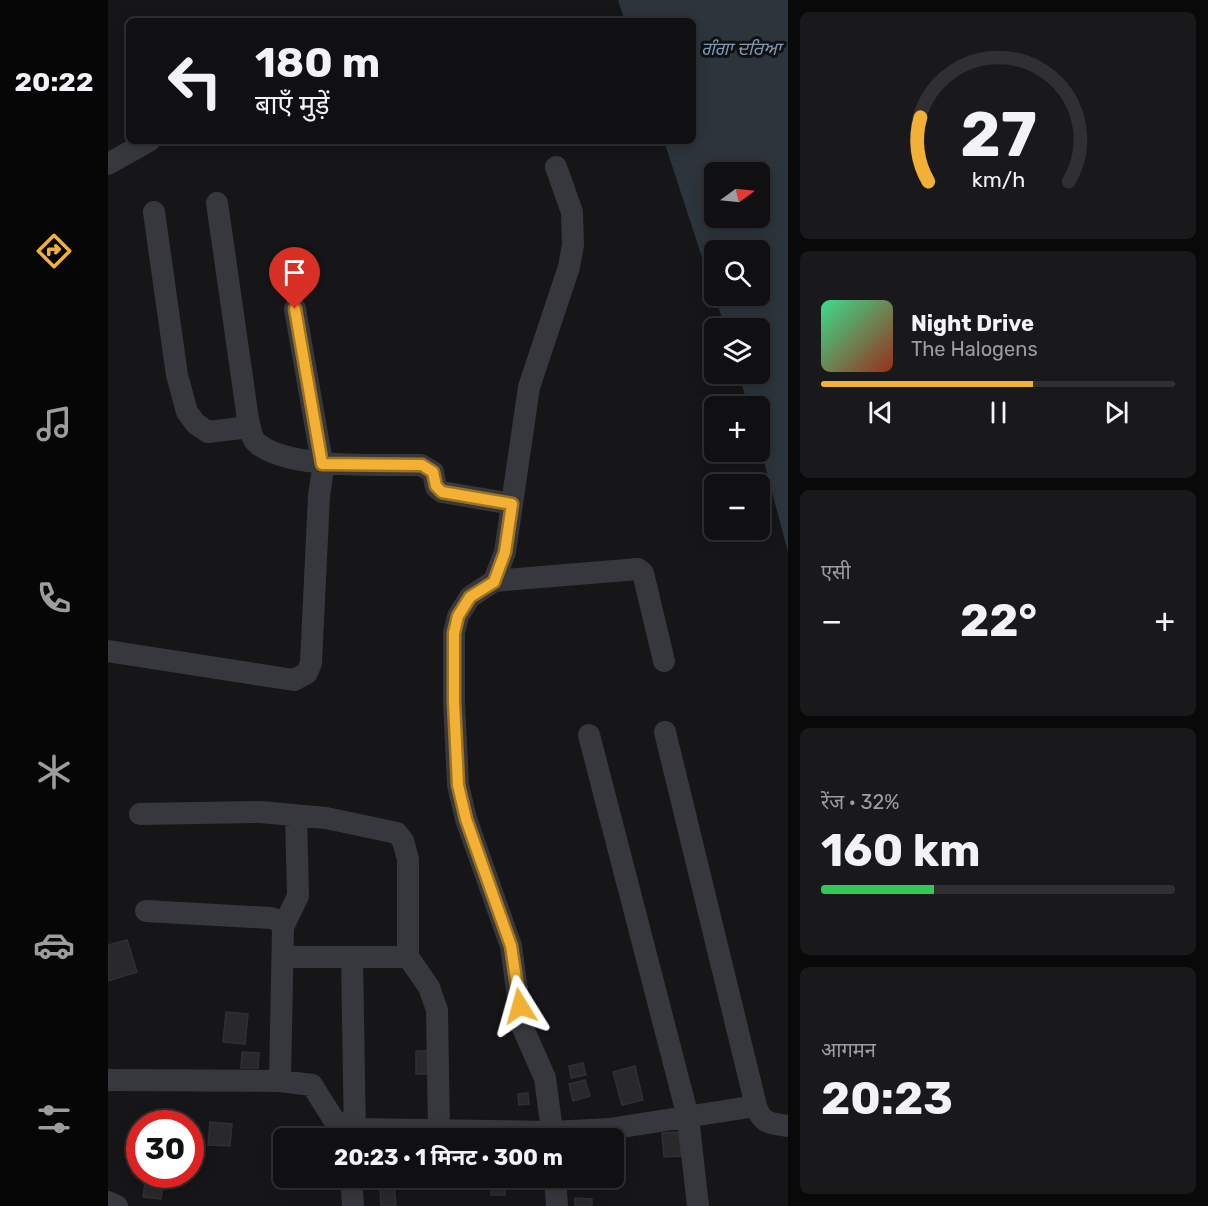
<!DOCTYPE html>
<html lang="hi">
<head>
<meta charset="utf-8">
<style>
	:root { --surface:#101012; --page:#19191b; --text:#f1f3f6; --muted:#9c9d9f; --line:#303032; --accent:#f2b134 }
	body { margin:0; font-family:Rubik,"Noto Sans Devanagari","Noto Sans Gurmukhi",sans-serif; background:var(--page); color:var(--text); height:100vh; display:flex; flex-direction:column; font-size:22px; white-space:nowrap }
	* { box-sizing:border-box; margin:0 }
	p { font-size:20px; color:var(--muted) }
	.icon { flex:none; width:33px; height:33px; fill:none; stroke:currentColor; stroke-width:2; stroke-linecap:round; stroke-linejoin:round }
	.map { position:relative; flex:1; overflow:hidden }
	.panel { display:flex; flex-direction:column; gap:12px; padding:12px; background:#09090a; width:420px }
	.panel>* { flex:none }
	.banner { position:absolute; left:18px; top:18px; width:570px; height:126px; border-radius:9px; box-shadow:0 3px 15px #0003,0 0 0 2px var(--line); background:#101012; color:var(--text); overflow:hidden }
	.needle { width:39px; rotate:75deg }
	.buttons { position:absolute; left:596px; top:162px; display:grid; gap:12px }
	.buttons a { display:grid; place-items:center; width:66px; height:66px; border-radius:9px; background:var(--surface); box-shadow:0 3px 15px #0003,0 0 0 2px var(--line); font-size:30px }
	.speed { position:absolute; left:18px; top:1110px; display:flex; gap:12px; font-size:30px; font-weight:700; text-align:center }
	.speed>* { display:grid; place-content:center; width:78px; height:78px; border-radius:50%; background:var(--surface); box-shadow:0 3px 15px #0003,0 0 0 2px var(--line); line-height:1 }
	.speed .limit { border:9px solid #d22; background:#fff; color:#111 }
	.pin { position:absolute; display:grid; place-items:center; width:51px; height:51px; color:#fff; margin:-62px -26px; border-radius:50% 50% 50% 0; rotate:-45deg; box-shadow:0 0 6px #0007 }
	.pin .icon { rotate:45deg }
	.me { position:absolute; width:66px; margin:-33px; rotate:352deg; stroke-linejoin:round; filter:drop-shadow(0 0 4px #0008) }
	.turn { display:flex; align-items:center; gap:21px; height:126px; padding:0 30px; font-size:27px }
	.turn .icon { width:78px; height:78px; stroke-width:2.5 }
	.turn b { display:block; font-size:42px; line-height:51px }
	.big { font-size:45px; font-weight:700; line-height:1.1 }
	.panel .widget { flex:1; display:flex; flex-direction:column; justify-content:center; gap:9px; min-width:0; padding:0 21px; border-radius:9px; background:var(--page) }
	.panel .dial { align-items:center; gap:0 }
	.dial svg { height:156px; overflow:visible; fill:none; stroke:var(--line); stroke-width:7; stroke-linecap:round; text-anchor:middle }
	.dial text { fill:var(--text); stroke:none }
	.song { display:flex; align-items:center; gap:18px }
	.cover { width:72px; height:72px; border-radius:9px; background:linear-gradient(135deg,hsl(150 70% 55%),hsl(10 70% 35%)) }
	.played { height:6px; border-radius:3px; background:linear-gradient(90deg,var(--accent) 60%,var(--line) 60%) }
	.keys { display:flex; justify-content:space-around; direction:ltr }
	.heat { display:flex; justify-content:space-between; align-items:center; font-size:33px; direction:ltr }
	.charge { height:9px; border-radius:4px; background:linear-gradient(90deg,#34c759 32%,var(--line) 0) }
	.trip { position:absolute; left:165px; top:1128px; width:351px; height:60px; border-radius:9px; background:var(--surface); box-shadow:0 3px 15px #0003,0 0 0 2px var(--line); font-weight:700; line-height:60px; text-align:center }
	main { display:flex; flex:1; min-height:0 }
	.tabs { display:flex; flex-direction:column; width:108px; justify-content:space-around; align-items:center; background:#060607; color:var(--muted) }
	.tabs .icon { width:42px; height:42px }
	.tabs .active { color:var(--accent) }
	.tabs b { font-size:27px; color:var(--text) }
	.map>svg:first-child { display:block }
	.water { fill:#2c353c; fill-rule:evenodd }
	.building { fill:#29292c; stroke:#303034; stroke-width:1.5 }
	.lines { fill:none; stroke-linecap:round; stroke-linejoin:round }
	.street { stroke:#37383d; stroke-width:22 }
	.route-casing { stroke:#9d7322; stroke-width:15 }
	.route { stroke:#f2b134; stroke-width:10 }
	.labels { text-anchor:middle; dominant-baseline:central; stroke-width:6; stroke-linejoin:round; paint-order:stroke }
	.water-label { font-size:18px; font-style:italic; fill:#7f9bb3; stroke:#111113 }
</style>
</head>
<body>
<main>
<nav class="tabs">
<b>20:22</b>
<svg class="icon active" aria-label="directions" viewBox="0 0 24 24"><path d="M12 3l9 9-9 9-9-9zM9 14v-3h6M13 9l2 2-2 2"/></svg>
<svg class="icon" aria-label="music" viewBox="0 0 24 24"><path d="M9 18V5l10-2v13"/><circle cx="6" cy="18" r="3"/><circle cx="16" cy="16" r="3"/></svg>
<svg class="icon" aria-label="phone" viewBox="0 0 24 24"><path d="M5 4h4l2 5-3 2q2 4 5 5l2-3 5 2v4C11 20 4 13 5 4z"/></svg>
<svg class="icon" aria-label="climate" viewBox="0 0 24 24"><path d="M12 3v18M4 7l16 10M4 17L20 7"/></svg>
<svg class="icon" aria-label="car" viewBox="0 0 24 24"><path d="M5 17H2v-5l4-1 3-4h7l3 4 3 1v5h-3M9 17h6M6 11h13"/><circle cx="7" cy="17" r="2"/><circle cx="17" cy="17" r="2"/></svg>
<svg class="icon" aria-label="filters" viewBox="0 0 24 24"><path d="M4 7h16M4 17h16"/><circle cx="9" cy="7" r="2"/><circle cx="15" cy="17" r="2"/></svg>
</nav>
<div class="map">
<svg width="680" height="1206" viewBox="0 0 680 1206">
	<rect width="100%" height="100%" fill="#161618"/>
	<path class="water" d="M510,0H680V552L651,443V406H640L631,374H651V328H617L607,296H651V250H606V294L556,141H585V21H517ZM606,172H651V218H606Z"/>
	<path class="building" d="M19,940L29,972L0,981V945Z
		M118,1012L140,1014L137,1044L115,1042Z
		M308,1051H323V1074H308Z
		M134,1052L151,1053L150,1068H133Z
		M475,1063L478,1075L463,1078L461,1066Z
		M527,1066L535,1100L514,1105L505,1072Z
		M477,1080L482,1096L465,1101L461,1084Z
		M420,1093L421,1104L411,1105L410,1094Z
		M102,1122L124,1124L122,1146L100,1145Z
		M571,1132L573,1156L556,1157L554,1133Z
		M38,1176L56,1179L53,1199L35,1197Z
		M397,1181V1195H383V1182Z
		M286,1186L288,1206H273L272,1187Z
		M467,1198L484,1199V1206H467Z"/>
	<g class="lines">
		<path class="street" d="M0,164L41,141
			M109,203L140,419C142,427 143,439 150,444C183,470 272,464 313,465L325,472L328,487L334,492L404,504
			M46,212L69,375L79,412L88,424L100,432L142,427
			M386,581L530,569L535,573L556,661
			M0,651L186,680L199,673L203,663L211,496L215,468L187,309
			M557,732L648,1106C654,1124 662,1123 680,1126
			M481,735L580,1117L590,1206
			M32,814L152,812L218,818L289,833L295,841L300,859V957L321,987L329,1010L331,1130
			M38,911L163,918L173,922L175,927L172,1081
			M175,927L190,896L188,815
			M175,957H300
			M244,957L247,1138
			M0,1080L172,1081L204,1085L226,1120L249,1129L444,1132L501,1129L648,1106
			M445,1138L437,1078L414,1026L403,946L358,819L350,785L346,702V633L350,616L362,597L386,581L397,552L421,387L461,267L465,245L464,212L448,167
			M240,1178L244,1190L245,1206
			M447,1178L449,1206
			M0,1202L9,1206"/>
	</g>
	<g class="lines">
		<defs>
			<path id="route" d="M187,309L214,464L314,465L325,472L328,486L334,492L404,504L397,552L386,582L362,597L350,616L346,633V702L350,785L358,819L403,946L412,1006"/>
		</defs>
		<use href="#route" class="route-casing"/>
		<use href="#route" class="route"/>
	</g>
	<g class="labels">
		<g class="water-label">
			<text x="633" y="49">ਗੰਗਾ ਦਰਿਆ</text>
		</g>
	</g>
</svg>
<div class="buttons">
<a><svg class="needle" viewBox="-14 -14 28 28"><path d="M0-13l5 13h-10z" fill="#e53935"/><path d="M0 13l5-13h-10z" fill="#9c9d9f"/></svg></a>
<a><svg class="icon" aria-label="search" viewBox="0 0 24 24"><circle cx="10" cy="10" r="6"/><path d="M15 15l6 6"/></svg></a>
<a><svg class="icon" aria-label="layers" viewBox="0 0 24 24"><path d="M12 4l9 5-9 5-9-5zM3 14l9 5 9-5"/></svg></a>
<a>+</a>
<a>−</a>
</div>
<div class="speed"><div class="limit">30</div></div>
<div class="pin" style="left:187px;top:309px;background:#d93025"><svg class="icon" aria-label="arrive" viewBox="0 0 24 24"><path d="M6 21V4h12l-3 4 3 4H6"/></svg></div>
<svg class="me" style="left:412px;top:1006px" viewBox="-20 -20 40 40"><path d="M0-17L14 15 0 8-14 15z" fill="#f2b134" stroke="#fff" stroke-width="4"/></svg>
<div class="trip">20:23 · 1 मिनट · 300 m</div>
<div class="banner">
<div class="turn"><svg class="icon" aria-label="left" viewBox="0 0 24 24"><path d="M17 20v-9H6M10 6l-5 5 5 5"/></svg><div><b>180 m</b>बाएँ मुड़ें</div></div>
</div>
</div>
<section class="panel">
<div class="widget dial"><svg viewBox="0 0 100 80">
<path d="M14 69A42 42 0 1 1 86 69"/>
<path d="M14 69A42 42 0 0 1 10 36" stroke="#f2b134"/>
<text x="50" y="56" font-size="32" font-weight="700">27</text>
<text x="50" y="72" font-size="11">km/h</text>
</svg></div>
<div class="widget">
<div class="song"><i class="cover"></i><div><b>Night Drive</b><p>The Halogens</p></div></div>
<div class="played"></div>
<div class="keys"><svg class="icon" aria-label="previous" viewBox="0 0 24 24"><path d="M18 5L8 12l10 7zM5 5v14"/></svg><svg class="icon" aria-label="pause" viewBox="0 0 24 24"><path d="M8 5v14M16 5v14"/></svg><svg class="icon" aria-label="next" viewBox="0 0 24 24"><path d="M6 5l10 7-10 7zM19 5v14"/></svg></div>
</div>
<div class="widget"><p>एसी</p>
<div class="heat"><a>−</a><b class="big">22°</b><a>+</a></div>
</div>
<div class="widget"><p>रेंज · 32%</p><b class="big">160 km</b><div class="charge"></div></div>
<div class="widget"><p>आगमन</p><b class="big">20:23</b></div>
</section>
</main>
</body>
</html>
